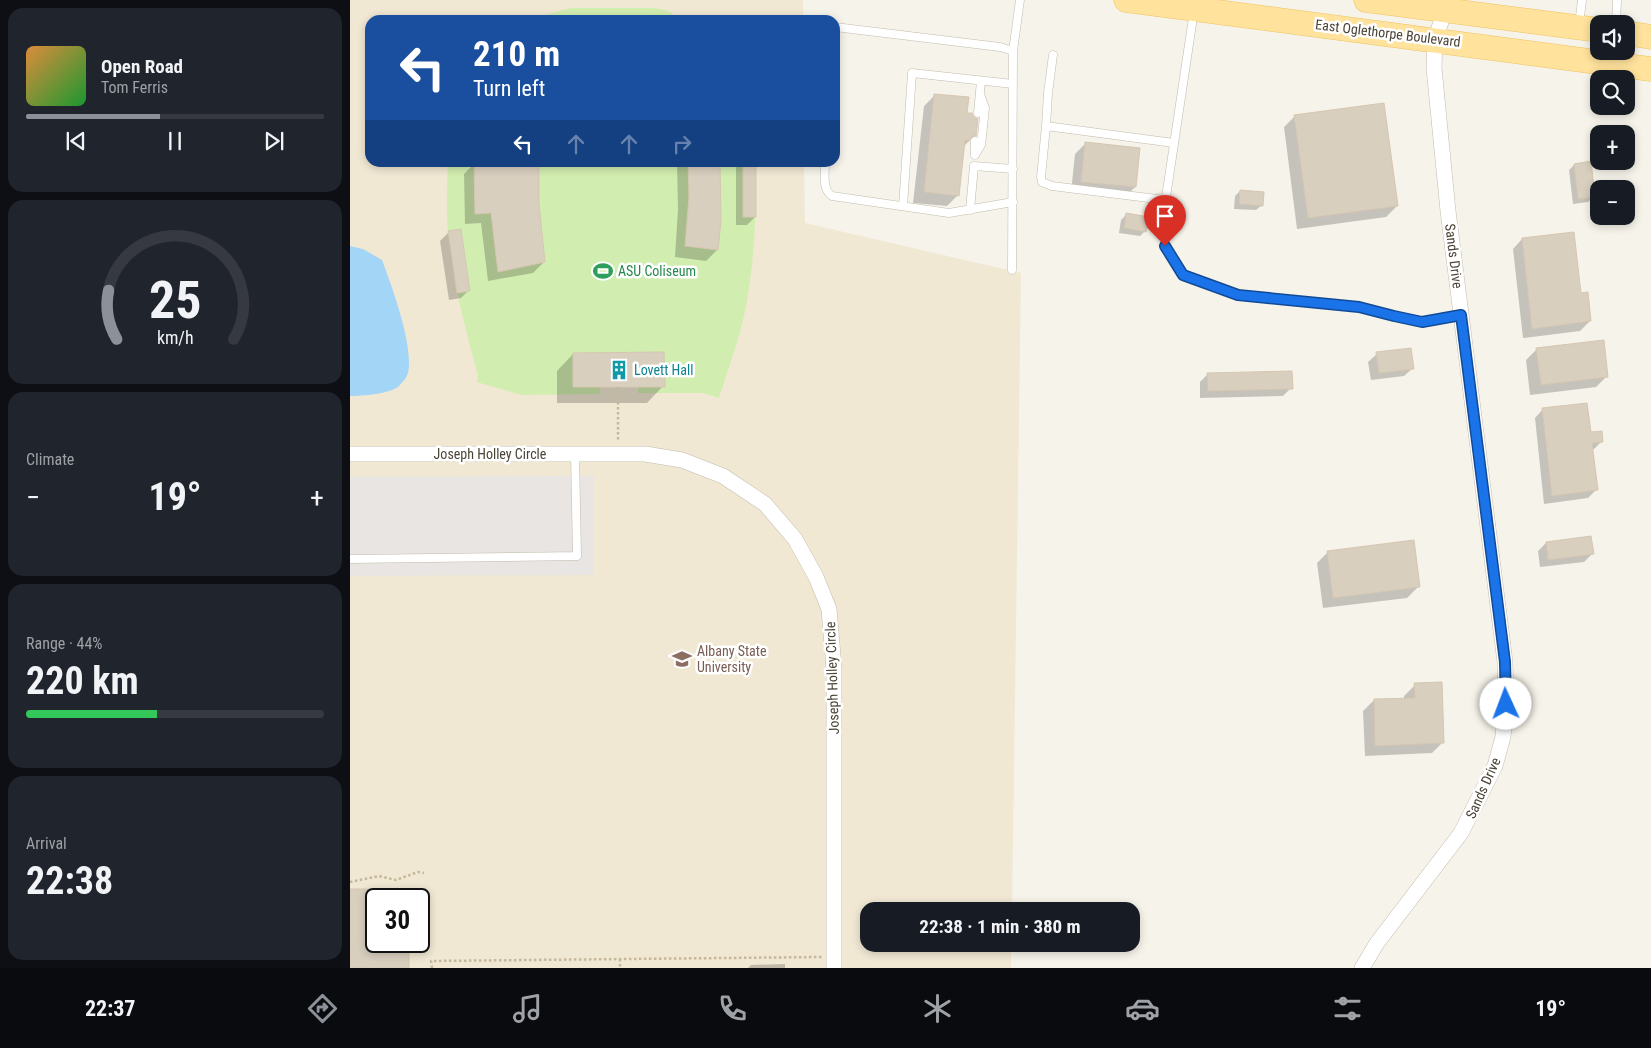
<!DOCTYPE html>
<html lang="en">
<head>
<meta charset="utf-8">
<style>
	:root { --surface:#171b24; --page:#20242c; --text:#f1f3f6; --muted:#9ea1a6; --line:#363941; --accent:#8c9099 }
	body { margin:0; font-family:"Roboto Condensed",sans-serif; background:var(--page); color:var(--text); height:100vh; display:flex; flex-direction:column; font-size:19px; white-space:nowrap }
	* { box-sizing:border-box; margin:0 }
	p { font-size:16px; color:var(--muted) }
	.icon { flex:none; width:28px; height:28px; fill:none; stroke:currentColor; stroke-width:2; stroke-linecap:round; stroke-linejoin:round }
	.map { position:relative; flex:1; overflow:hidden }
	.side { display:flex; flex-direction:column; gap:8px; padding:8px; background:#0d0f14; width:350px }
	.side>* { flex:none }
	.hud { position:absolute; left:15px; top:15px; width:475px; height:152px; border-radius:15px; box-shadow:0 2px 8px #0003; background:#1a4fa0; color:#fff; overflow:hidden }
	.controls { position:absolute; left:1240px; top:15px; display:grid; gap:10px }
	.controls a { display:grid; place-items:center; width:45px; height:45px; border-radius:10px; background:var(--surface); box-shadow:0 2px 8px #0003; font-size:25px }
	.speed { position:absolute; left:15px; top:888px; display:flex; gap:10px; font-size:25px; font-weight:700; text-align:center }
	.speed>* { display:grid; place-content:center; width:65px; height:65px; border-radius:50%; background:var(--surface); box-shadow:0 2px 8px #0003; line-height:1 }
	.speed .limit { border:2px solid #111; border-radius:8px; background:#fff; color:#111 }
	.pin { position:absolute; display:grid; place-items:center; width:42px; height:42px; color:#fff; margin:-51px -21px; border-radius:50% 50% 50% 0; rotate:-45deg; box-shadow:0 0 5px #0007 }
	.pin .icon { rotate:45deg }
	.me { position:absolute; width:55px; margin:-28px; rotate:358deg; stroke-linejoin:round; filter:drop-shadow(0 0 4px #0008) }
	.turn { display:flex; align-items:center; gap:18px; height:105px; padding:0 25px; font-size:22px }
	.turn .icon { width:65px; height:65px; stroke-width:2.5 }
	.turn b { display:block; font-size:35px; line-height:42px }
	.lanes { display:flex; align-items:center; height:48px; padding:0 25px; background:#0003; justify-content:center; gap:25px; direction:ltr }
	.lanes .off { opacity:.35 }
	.big { font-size:38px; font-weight:700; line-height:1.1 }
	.side .tile { flex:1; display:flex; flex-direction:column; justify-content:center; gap:8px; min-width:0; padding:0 18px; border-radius:15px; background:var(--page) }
	.side .dial { align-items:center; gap:0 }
	.dial svg { height:130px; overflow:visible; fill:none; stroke:var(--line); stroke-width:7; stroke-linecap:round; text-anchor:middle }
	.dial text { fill:var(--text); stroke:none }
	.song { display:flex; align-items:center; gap:15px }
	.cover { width:60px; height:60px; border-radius:8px; background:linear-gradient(135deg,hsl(30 70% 55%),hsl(130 70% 35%)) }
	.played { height:5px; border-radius:2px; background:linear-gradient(90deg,var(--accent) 45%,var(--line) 45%) }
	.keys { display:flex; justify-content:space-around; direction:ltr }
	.heat { display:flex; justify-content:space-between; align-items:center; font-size:28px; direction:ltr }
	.charge { height:8px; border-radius:4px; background:linear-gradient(90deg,#34c759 44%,var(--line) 0) }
	.trip { position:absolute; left:510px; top:902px; width:280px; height:50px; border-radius:15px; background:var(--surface); box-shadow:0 2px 8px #0003; font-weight:700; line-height:50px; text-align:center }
	.tab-bar { display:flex; height:80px; justify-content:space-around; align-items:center; background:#090b0e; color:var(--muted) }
	.tab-bar .icon { width:35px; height:35px }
	.tab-bar .on { color:var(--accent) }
	.tab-bar b { font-size:22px; color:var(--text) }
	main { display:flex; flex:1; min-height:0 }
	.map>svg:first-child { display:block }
	.education { fill:#f0e8d3; fill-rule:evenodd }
	.grass { fill:#d2edb0 }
	.parking { fill:#e8e5e2 }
	.water { fill:#a3d5f7 }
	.shadow { fill:#0003 }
	.building { fill:#d9cfbf; stroke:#d5c7b1 }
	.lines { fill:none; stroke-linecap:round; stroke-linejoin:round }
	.service-casing { stroke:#c3bbac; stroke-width:9 }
	.minor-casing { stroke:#c3bbac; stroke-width:16 }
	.primary-casing { stroke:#eec360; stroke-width:25 }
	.path { stroke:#c6b79c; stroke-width:2.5; stroke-dasharray:2.5 2.5; stroke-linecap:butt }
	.service { stroke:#fff; stroke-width:8 }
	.minor { stroke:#fff; stroke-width:15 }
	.primary { stroke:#ffe29b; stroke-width:24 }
	.route-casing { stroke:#114b97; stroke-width:12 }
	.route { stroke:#1a73e8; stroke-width:9 }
	.labels { text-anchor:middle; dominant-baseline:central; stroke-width:5; stroke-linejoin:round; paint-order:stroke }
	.street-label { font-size:14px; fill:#4b4437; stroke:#fff }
	.leisure-label { font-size:14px; fill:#27864d; stroke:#fff; text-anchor:start }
	.culture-label { font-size:14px; fill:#0d838f; stroke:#fff; text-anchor:start }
	.education-label { font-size:14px; fill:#785e54; stroke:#fff; text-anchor:start }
</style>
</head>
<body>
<main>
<section class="side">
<div class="tile">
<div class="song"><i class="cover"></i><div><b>Open Road</b><p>Tom Ferris</p></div></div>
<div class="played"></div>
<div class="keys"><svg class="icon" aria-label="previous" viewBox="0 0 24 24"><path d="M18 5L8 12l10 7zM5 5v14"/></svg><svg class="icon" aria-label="pause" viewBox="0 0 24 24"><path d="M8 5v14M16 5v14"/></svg><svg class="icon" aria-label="next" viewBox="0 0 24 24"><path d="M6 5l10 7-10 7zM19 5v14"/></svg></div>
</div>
<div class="tile dial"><svg viewBox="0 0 100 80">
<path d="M14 69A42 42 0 1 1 86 69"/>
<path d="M14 69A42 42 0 0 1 9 39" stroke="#8c9099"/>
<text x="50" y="56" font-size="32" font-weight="700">25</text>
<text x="50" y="72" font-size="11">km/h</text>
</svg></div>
<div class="tile"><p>Climate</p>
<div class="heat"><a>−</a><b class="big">19°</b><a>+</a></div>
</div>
<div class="tile"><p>Range · 44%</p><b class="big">220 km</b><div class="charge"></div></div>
<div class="tile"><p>Arrival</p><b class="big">22:38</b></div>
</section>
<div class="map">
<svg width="1301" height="968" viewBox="0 0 1301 968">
	<rect width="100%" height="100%" fill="#f6f3ea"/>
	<path class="education" d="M0,0H453V20H20V162L454,163L455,223L671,273L662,911H519V944H661V968H0ZM26,899H69V941H26Z"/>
	<path class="grass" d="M220,8H304L316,10L332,20H183L192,16Z
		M98,163H406C406,212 405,262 395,311C389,340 378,369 369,398L353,393H288V387H250V394L172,395L127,382L128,375C115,328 103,281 98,232C96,209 97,185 98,163Z"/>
	<path class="parking" d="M244,476V575L0,576V477Z"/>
	<path class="water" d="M0,246L13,249L32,260C42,287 64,346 58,373C57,377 52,383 49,386C40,394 12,396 0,396Z"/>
	<path class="shadow" d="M585,95L616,114L625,135L614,146L608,195L597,206L563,203L574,106Z
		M945,116L1047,206L1036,217L947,229L934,127Z
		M736,143L785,187L774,198L721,192L725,154Z
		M327,162H369L370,221L367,250L356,261L325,257L328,209Z
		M389,162H405V217L397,225H386V166Z
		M125,163L187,204L194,262L183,273L138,281L131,223L115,224L114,174Z
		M1224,165L1244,196L1238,202L1223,204L1219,170Z
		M890,191L912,205L906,210L884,209L885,196Z
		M777,214L795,231L790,236L769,233L771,220Z
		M98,233L119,290L111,298L99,300L90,241Z
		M1172,239L1230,295L1240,321L1230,331L1173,338L1163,249Z
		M1187,349L1257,376L1246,387L1180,395L1176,360Z
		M223,354L313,386L297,403H207V371Z
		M1027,354L1063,368L1054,376L1021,380L1018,362Z
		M858,374L941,388L933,396L850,398V382Z
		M1193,409L1252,441L1244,449L1241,450L1246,490L1238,498L1194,504L1185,418Z
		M1196,543L1242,554L1234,562L1190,567L1188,551Z
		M978,552L1068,587L1057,598L973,608L967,563Z
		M1065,685L1093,742L1082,753L1015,756L1013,711L1024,700L1054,699V696Z
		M435,964V968H398L401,965Z"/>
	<path class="building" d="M584,94L619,97L617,113H622L624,117L628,119L626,136H622L619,141L615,140L609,196L574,192Z
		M1034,103L1048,206L958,218L944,115Z
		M735,142L790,148L786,187L731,182Z
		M1241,161L1245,197L1228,199L1224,164Z
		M124,162H189V204L195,262L148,272L141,213L125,214Z
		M338,162H370L371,221L368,250L335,246L339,197Z
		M393,162H406V217H393Z
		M890,190L914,192L913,206L889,204Z
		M776,213L799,217L796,232L774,228Z
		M111,229L120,291L107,293L98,231Z
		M1224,232L1231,293L1238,292L1241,321L1182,329L1172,238Z
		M1254,340L1258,377L1191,385L1186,348Z
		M1061,348L1064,369L1029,373L1026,352Z
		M314,352L315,387H223V353Z
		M942,371L943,389L858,391L857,373Z
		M1237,403L1241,432L1252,431L1253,442L1242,443L1248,490L1202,496L1192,408Z
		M1241,536L1244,554L1198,560L1196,542Z
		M1064,540L1070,587L983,598L977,551Z
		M1092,682L1094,743L1025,746L1024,699L1065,698L1064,683Z
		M0,889H65V899H26V941H59V968H0Z"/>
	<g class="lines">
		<defs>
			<path id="service" d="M844,11L813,217L815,246L833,275L888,295L1009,307L1044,316L1072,321L1111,315
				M1266,24L1267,0
				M1229,25L1232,0
				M485,27L650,47L663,51
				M703,55L698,93L696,126L824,143
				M628,113L631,81
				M696,126L691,177L692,182L702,186L815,200
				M625,154V141
				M625,155L631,145L635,108L630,94
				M475,162C475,174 472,189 482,196L599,213L663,202
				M553,206L562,73L663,84
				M620,210L624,166L663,169
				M662,270L663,51L670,0
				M0,559L227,556L225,454"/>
			<path id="minor" d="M0,454H295L332,460L373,476L415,504L445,539L466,577L479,609L484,668V968
				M1012,968L1027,943L1111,833L1145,766L1153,737L1156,704L1155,662L1098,211L1084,68L1085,40L1095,10"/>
			<path id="primary" d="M776,0L1301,69
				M1016,0L1249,30
				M1276,33L1301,37"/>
		</defs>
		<use href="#service" class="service-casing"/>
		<use href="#minor" class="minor-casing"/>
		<use href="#primary" class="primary-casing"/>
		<path class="path" d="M268,387V441
			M0,882L29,876L46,880L68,872L74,873
			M270,959V968
			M82,968L81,961L472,957"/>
		<use href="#service" class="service"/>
		<use href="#minor" class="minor"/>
		<use href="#primary" class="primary"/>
	</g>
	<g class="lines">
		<defs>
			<path id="route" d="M815,246L833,275L888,295L1009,307L1044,316L1072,322L1111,315L1155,662L1156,704"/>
		</defs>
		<use href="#route" class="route-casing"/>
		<use href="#route" class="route"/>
	</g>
	<defs>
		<symbol id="stadium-bare" viewBox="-9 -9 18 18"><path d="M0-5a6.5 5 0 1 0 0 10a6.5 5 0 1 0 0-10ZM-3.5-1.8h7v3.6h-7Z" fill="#2e9e5b" stroke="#fff" stroke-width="2.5" paint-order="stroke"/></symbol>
		<symbol id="building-bare" viewBox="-9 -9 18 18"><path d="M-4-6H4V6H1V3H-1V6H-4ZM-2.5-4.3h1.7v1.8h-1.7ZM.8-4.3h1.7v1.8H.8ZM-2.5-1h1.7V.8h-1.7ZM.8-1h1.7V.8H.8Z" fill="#0f9aa8" stroke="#fff" stroke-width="2.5" paint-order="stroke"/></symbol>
		<symbol id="university-bare" viewBox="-9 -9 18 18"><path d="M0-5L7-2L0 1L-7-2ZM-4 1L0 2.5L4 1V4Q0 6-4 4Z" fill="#8d6e63" stroke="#fff" stroke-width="2.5" paint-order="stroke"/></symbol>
	</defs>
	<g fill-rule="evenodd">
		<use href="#stadium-bare" x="239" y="257" width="28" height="28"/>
		<use href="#building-bare" x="255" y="356" width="28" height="28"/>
		<use href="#university-bare" x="318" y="645" width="28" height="28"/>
	</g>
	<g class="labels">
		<g class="street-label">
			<text transform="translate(1038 33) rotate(7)">East Oglethorpe Boulevard</text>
			<text transform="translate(1104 256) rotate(83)">Sands Drive</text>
			<text x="140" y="454">Joseph Holley Circle</text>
			<text transform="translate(482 678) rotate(-92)">Joseph Holley Circle</text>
			<text transform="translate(1133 788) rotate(-66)">Sands Drive</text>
		</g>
		<g class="leisure-label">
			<text x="268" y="271">ASU Coliseum</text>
		</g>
		<g class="culture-label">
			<text x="284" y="370">Lovett Hall</text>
		</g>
		<g class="education-label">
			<text x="347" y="651">Albany State<tspan x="347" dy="16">University</tspan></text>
		</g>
	</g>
</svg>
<div class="controls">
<a><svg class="icon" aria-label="sound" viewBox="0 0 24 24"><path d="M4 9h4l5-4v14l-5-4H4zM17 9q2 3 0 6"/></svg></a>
<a><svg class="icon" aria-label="search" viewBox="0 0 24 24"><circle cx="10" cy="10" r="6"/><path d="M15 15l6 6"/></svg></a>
<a>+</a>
<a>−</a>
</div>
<div class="speed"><div class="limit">30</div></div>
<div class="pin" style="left:815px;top:246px;background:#d93025"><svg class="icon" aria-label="arrive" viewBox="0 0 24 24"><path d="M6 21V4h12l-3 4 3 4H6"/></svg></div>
<svg class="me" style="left:1156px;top:704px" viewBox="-20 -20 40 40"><circle r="19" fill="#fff"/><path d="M0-13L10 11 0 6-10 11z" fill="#1a73e8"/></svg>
<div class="trip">22:38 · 1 min · 380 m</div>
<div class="hud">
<div class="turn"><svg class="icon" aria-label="left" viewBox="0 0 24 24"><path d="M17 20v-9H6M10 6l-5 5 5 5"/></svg><div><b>210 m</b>Turn left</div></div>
<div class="lanes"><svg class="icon" aria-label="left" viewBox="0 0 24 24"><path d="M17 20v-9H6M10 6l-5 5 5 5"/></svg><svg class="icon off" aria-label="ahead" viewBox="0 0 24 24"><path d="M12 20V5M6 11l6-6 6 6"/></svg><svg class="icon off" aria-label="ahead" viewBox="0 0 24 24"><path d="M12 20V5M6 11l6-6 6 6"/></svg><svg class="icon off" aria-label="right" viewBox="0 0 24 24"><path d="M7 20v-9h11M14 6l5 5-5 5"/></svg></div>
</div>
</div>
</main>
<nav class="tab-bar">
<b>22:37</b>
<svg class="icon on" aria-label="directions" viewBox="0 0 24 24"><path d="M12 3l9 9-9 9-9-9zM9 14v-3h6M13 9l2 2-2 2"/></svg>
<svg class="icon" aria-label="music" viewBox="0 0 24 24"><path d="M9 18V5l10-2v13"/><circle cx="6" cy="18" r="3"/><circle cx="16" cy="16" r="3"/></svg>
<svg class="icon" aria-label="phone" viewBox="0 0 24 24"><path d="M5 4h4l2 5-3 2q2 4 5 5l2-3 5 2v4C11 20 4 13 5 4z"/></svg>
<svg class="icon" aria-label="climate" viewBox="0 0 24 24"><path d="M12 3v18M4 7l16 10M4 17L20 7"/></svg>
<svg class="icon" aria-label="car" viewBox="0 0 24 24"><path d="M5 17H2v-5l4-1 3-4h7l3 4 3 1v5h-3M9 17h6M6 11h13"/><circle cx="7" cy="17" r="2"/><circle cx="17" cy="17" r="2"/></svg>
<svg class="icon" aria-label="filters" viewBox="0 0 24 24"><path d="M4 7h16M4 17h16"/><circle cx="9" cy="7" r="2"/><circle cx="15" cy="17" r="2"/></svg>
<b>19°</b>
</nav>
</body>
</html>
